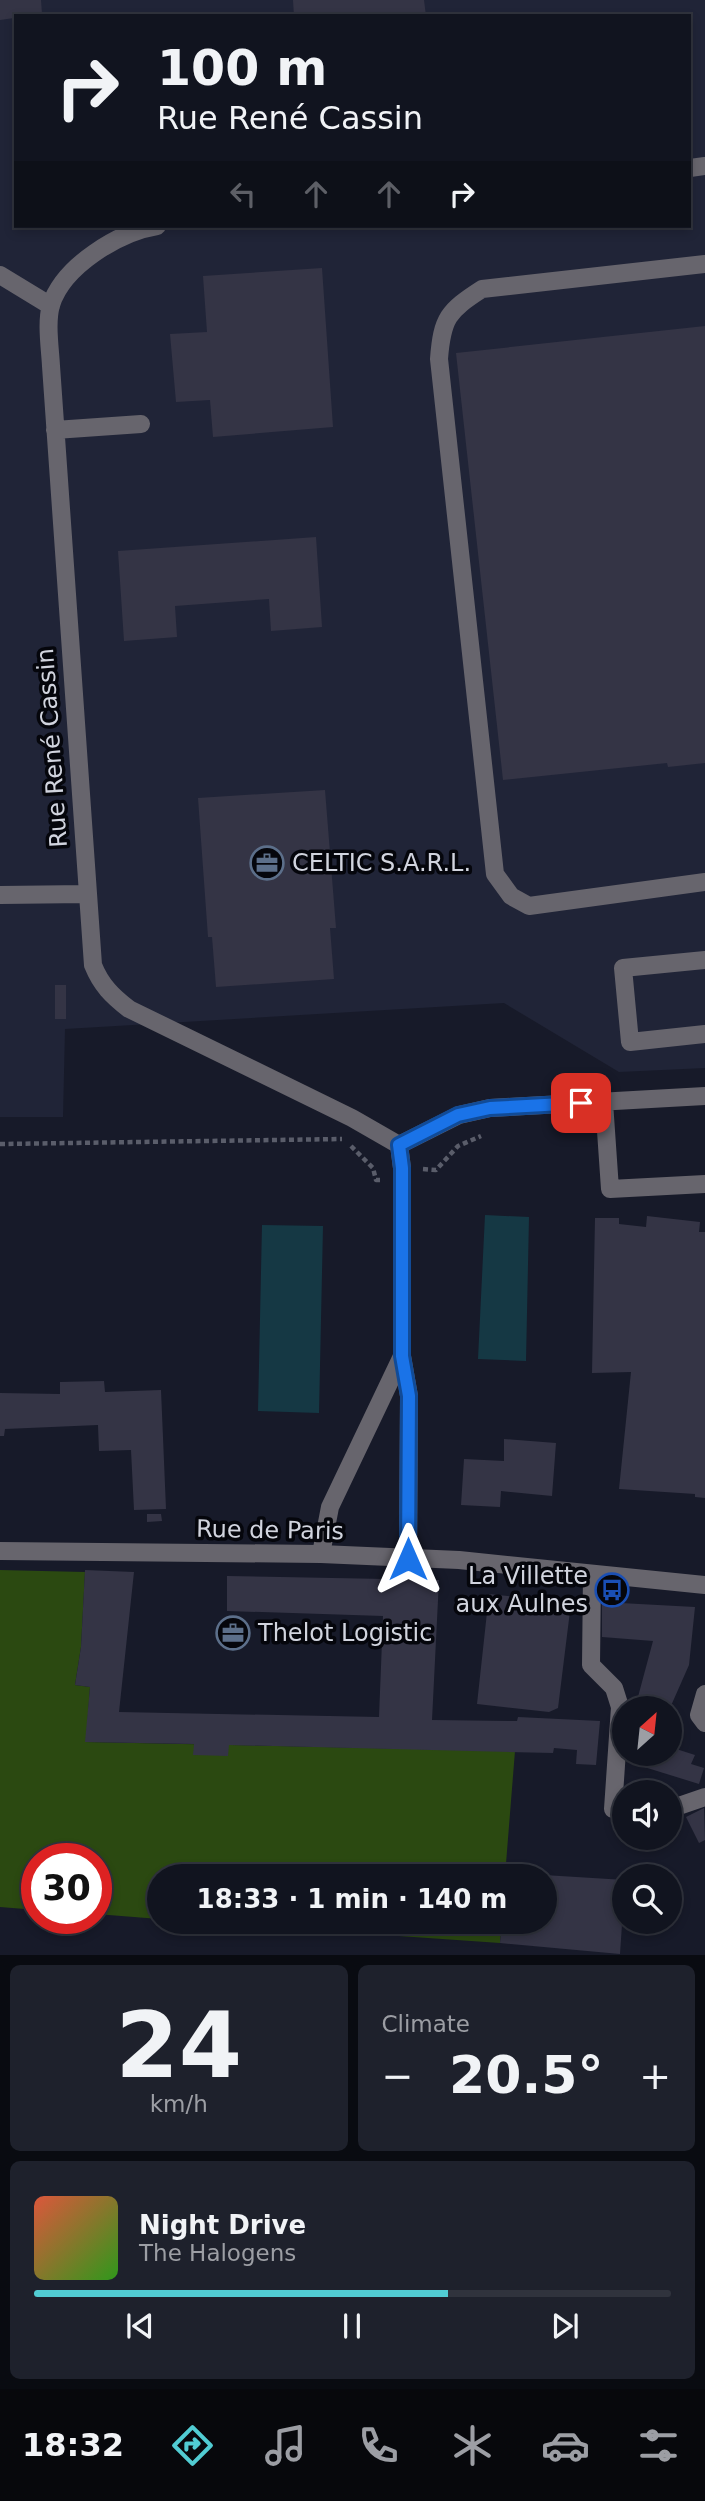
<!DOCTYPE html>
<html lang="en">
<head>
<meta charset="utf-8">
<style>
	:root { --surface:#11141f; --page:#1e212c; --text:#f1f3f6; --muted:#9c9ea4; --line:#30333d; --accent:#51ccd3 }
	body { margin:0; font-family:"DejaVu Sans",sans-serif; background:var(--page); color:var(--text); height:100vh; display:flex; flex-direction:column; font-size:26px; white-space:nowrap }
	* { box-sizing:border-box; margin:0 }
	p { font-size:23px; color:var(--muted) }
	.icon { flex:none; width:38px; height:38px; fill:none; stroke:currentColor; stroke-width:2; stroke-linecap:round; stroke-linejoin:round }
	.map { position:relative; height:1955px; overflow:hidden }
	.sheet { display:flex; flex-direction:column; gap:10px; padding:10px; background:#090b11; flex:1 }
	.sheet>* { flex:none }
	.banner { position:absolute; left:14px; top:14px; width:677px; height:214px; border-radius:0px; box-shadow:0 4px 10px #0003,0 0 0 2px var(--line); background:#11141f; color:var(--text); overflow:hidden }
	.needle { width:46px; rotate:27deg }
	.tools { position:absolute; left:612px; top:1696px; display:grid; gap:14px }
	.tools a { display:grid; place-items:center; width:70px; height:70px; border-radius:50%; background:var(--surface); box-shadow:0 4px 10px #0003,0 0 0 2px var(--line); font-size:35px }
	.speed { position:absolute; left:21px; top:1843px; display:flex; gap:14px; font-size:35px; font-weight:700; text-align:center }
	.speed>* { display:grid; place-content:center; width:91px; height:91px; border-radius:50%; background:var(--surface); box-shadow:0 4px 10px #0003,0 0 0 2px var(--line); line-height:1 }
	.speed .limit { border:10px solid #d22; background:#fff; color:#111 }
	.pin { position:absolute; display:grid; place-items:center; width:60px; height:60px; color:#fff; margin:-30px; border-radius:14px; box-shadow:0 4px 10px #0006 }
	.me { position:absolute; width:77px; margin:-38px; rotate:0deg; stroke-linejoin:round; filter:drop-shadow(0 0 5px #0008) }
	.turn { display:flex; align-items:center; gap:24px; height:147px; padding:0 28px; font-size:32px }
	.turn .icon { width:91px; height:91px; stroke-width:2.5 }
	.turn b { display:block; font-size:49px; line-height:60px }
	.lanes { display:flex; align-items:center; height:66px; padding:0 28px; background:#0003; justify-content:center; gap:35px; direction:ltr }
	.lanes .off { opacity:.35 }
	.big { font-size:52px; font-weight:700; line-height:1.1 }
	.sheet .tile { flex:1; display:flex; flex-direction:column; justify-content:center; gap:10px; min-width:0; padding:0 24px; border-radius:10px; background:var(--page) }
	.sheet .dial { align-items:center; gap:0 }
	.dial b { font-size:91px; line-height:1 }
	.song { display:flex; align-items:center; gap:21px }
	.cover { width:84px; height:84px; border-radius:10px; background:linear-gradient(135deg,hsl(10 70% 55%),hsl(110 70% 35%)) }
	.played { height:7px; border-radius:4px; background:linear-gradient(90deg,var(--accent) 65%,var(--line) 65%) }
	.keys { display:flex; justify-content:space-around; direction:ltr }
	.heat { display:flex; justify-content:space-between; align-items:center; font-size:38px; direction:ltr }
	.sheet .tiles { flex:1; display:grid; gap:10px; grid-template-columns:1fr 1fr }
	.tile:last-child { grid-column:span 2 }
	.trip { position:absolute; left:147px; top:1864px; width:410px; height:70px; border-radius:35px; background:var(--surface); box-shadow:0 4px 10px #0003,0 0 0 2px var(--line); font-weight:700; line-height:70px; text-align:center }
	.menu { display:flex; height:112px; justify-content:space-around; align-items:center; background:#07080c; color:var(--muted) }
	.menu .icon { width:49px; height:49px }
	.menu .active { color:var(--accent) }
	.menu b { font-size:32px; color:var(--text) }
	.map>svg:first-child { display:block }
	.built { fill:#202437; fill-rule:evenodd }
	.green { fill:#2b4911 }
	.water { fill:#153844 }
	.building { fill:#343445 }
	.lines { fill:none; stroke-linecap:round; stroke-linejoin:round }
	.path { stroke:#5a5d6a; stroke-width:4.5; stroke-dasharray:5 3.5; stroke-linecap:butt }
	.minor { stroke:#67656d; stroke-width:18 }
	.route-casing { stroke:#114b97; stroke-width:18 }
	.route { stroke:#1a73e8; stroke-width:12 }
	.labels { text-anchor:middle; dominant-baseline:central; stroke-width:7; stroke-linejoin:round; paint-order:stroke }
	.street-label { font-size:24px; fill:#d1d4de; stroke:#05060c }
	.poi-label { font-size:24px; fill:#d1d4de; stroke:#05060c; text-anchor:start }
</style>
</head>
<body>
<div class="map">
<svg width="705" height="1955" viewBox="0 0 705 1955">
	<rect width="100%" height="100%" fill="#171a29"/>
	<path class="built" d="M0,0H705V1068L619,1072L504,1003L65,1029L63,1117H0ZM16,16H690V226H16Z"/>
	<path class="green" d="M0,1570L85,1572L81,1647L75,1685L90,1687L86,1742L515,1751L505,1876H159V1919L96,1914V1858H37V1910L0,1907Z
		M197,1922H502L500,1943Z"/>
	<path class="water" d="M485,1215L529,1217L526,1361L478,1359Z
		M262,1225L323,1226L319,1413L258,1411Z"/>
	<path class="building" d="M0,0H41L42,14L0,20Z
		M293,0H424L426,16H294Z
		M322,268L333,427L213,437L210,400L176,402L170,334L207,332L203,276Z
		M705,326V763L668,767L667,763L503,780L456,353Z
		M316,537L322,627L271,631L269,599L175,606L177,637L124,641L118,551Z
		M325,790L336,928H330L334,979L216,987L212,937H208L198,798Z
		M55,985H66V1019H55Z
		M647,1216L700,1222L699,1232H705V1498L695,1497V1494L619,1489L631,1372L592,1373L595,1218H619V1224L646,1227Z
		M104,1381L105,1392L161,1390L166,1509L134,1510L131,1450L99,1451L98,1425L5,1429L4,1436H0V1393L60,1394V1382Z
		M504,1439L556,1443L552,1496L501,1491L500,1507L461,1505L464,1459L504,1461Z
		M147,1514H161L162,1521L147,1522Z
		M85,1570L134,1572L119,1712L379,1717L383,1616L227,1611V1576L439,1580L432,1720L517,1721L518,1717L600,1721L596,1765L576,1764L577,1750L554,1748L553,1753L229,1745L228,1756L193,1755L194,1744L85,1742L90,1687L75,1685L81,1647Z
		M489,1594L571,1603L558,1708L549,1712L477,1704Z
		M602,1602L695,1607L689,1665L670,1708H635L653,1641L602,1637Z
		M670,1747L695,1755L691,1764L704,1768L699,1784L628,1762L632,1754H670Z
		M704,1808L705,1840L699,1843L686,1817Z
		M544,1875L625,1880L620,1954L500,1943L502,1922H544Z"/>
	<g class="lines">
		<path class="path" d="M0,1144L342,1139
			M351,1146L373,1168L376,1180H380
			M423,1169L436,1170L458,1146L481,1136"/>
		<path class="minor" d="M690,168L705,166
			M157,226C119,232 63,266 51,305C46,323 50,347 51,366L93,965C101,985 112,996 129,1009L352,1118L399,1145
			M705,264L482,289C448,311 442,318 439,359L495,874L511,896L529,906L705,882
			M0,275L51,306
			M55,430L141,424
			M0,895L86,894
			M705,960L623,968L630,1042L705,1034
			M604,1102L610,1189L705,1184
			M0,1551L321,1554L459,1560L705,1585
			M321,1554L330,1507L402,1356
			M408,1559L409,1396L402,1356V1168L399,1145L459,1115L490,1108L705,1096
			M592,1574L591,1665L614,1688L620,1707L613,1809H625
			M705,1694L699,1715L705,1723
			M670,1809L705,1797"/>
	</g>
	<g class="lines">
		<defs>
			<path id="route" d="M408,1559L409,1396L402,1356V1168L399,1145L458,1115L490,1108L581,1103"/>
		</defs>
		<use href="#route" class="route-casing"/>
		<use href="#route" class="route"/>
	</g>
	<defs>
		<symbol id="office-ring" viewBox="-11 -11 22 22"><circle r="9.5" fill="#05060c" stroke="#5c6f8a" stroke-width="1.5"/><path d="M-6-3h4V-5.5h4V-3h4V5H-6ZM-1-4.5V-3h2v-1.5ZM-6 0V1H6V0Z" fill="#5c6f8a"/></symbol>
		<symbol id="bus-ring" viewBox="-11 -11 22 22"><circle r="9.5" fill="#05060c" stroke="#1a4fb4" stroke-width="1.5"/><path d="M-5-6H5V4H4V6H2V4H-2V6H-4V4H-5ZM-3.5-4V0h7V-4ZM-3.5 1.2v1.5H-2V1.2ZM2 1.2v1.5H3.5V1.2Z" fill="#1a4fb4"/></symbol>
	</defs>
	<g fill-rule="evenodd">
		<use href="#office-ring" x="248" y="844" width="38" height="38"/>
		<use href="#bus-ring" x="593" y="1571" width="38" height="38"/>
		<use href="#office-ring" x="214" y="1614" width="38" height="38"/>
	</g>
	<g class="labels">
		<g class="street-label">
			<text transform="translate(52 748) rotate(-94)">Rue René Cassin</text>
			<text transform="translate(270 1530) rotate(1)">Rue de Paris</text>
		</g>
		<g class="poi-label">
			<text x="292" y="863">CELTIC S.A.R.L.</text>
			<text x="588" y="1576" text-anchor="end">La Villette<tspan x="588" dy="28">aux Aulnes</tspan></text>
			<text x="258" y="1633">Thelot Logistic</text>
		</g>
	</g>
</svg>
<div class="tools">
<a><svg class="needle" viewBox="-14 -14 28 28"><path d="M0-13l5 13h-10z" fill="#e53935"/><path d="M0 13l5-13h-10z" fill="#9c9ea4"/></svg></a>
<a><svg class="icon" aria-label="sound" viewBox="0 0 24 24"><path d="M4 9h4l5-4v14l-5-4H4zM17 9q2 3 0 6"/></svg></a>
<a><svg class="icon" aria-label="search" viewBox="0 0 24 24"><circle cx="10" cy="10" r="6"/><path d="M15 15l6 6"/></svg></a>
</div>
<div class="speed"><div class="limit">30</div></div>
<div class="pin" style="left:581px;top:1103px;background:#d93025"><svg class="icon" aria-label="arrive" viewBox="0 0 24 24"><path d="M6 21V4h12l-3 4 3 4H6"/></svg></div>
<svg class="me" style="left:408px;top:1559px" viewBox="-20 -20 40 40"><path d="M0-17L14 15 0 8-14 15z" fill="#1a73e8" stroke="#fff" stroke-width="4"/></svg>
<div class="trip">18:33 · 1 min · 140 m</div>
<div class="banner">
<div class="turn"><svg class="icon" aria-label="right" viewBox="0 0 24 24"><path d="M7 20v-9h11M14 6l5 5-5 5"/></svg><div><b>100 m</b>Rue René Cassin</div></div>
<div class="lanes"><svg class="icon off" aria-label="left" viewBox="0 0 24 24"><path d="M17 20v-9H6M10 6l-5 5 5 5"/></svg><svg class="icon off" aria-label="ahead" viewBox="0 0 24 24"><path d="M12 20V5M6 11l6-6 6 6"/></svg><svg class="icon off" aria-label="ahead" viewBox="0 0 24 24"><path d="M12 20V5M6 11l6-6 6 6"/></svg><svg class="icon" aria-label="right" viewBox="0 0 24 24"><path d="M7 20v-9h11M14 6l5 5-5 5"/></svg></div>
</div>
</div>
<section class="sheet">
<div class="tiles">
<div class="tile dial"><b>24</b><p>km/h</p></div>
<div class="tile"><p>Climate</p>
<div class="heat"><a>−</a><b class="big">20.5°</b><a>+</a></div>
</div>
<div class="tile">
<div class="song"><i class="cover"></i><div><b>Night Drive</b><p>The Halogens</p></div></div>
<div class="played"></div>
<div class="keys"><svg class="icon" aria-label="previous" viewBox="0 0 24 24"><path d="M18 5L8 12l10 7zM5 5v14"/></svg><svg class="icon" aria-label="pause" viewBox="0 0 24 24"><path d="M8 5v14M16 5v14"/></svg><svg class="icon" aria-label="next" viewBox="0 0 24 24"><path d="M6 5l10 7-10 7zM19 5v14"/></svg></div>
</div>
</div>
</section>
<nav class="menu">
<b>18:32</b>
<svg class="icon active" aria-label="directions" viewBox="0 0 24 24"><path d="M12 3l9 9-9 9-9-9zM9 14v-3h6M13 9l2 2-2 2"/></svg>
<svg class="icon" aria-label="music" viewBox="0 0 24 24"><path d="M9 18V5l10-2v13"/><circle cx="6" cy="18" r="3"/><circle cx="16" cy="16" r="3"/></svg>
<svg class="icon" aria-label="phone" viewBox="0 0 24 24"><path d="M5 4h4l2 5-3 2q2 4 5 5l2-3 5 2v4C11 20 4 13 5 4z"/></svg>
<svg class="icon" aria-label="climate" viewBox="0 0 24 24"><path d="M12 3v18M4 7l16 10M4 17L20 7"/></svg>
<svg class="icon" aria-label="car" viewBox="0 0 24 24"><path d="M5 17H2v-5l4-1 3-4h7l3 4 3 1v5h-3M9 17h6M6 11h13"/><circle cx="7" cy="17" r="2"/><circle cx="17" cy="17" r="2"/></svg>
<svg class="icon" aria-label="filters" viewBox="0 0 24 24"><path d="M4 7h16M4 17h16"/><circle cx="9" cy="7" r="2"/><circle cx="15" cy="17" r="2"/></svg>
</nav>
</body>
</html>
